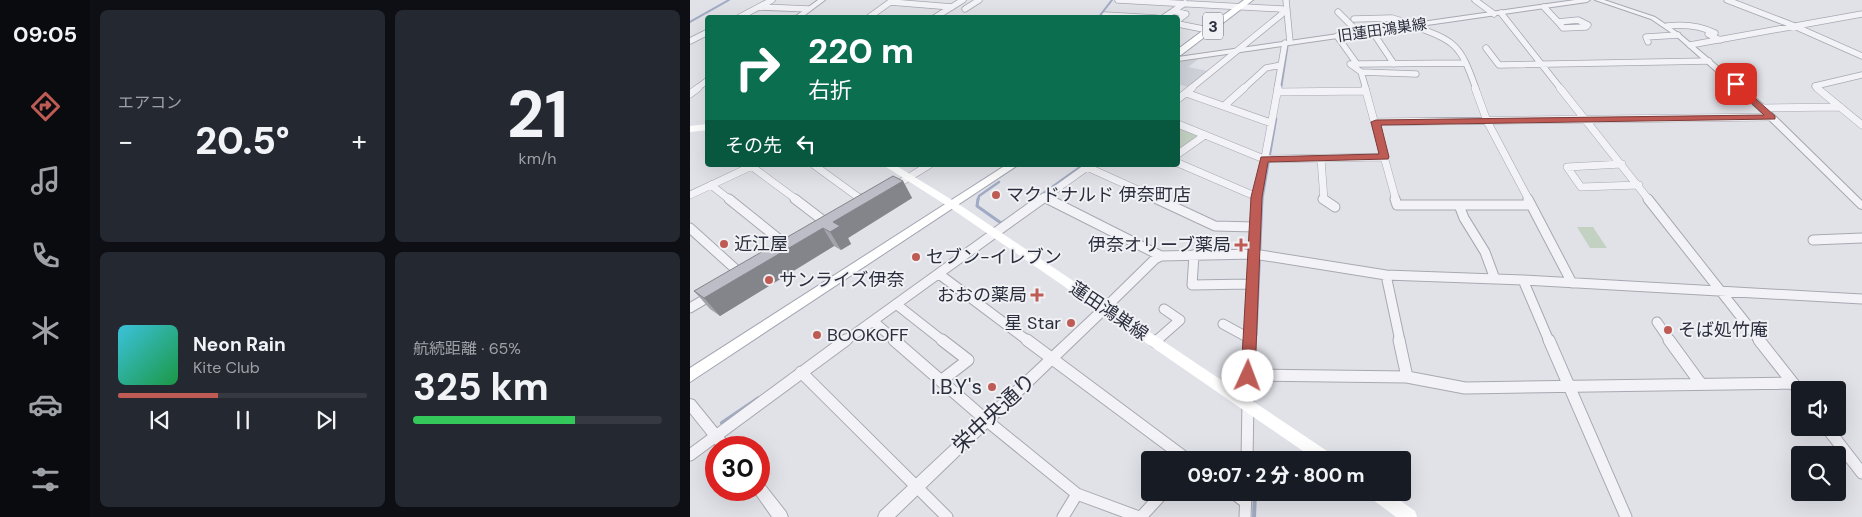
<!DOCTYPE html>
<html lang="ja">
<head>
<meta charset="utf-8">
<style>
	:root { --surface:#171b24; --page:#242831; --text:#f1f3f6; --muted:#9ea1a6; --line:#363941; --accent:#be5b55 }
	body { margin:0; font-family:"DM Sans","Noto Sans JP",sans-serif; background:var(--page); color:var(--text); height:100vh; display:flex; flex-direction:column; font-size:19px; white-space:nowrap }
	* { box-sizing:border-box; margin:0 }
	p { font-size:16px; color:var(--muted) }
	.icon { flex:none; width:28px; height:28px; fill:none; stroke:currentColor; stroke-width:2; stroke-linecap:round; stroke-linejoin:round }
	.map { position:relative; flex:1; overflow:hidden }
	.sheet { display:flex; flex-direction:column; gap:10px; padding:10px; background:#0d0f14; width:600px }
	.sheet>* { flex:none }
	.banner { position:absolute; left:15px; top:15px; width:475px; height:152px; border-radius:5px; box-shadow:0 5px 20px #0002; background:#0b6e4f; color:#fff; overflow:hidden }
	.fabs { position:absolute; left:1101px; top:381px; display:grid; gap:10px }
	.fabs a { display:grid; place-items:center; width:55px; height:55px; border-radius:5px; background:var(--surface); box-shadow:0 5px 20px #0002; font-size:25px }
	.speed { position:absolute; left:15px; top:436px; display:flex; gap:10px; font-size:25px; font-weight:700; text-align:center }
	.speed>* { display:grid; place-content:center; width:65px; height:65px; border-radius:50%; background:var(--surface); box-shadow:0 5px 20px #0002; line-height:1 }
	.speed .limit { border:8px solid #d22; background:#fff; color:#111 }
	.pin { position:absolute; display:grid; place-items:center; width:42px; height:42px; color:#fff; margin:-21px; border-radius:10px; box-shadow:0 2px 8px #0006 }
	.me { position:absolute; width:55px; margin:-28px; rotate:2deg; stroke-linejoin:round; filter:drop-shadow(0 0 4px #0008) }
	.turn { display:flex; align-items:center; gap:18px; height:105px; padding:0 20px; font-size:22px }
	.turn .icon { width:65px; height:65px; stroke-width:2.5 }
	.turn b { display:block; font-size:35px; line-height:42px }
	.then { display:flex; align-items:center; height:48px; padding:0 20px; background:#0003; gap:10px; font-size:19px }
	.big { font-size:38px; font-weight:800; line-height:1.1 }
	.sheet .tile { flex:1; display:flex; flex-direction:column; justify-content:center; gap:8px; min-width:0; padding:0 18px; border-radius:8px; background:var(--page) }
	.sheet .dial { align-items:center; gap:0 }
	.dial b { font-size:65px; line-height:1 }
	.song { display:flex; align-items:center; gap:15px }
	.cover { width:60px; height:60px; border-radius:8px; background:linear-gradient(135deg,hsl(190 70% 55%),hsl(140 70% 35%)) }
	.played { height:5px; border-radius:2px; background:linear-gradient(90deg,var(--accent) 40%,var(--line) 40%) }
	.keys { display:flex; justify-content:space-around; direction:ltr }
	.heat { display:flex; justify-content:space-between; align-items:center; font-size:28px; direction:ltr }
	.charge { height:8px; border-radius:4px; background:linear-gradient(90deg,#34c759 65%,var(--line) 0) }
	.sheet .tiles { flex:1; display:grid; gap:10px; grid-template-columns:repeat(2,1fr) }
	.trip { position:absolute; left:451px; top:451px; width:270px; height:50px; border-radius:5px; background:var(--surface); box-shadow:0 5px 20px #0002; font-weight:800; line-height:50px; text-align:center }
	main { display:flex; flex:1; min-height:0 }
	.dock { display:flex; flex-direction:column; width:90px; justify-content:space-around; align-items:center; background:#090b0e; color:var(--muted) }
	.dock .icon { width:35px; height:35px }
	.dock .on { color:var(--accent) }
	.dock b { font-size:22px; color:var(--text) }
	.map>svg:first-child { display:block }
	.built { fill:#cfd1d9 }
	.green { fill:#c3d1c3 }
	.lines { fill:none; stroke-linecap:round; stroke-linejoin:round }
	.stream-far3 { stroke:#a0aac4; stroke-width:2 }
	.stream-far2 { stroke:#a0aac4; stroke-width:2.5 }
	.stream-far1 { stroke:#a0aac4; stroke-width:3 }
	.stream { stroke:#a0aac4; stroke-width:4 }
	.minor-far3-casing { stroke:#a7a8b1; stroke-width:7 }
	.minor-far2-casing { stroke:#a7a8b1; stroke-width:8 }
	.minor-far1-casing { stroke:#a7a8b1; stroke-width:11 }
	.minor-casing { stroke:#a7a8b1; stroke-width:13 }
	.tertiary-casing { stroke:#a7a8b1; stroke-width:2 }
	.primary-casing { stroke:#a2a5b2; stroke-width:2 }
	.minor-far3 { stroke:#f3f3f7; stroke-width:5.5 }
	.minor-far2 { stroke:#f3f3f7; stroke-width:7 }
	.minor-far1 { stroke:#f3f3f7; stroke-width:9 }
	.minor { stroke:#f3f3f7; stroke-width:11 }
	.tertiary { fill:#f3f3f7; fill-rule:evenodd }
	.secondary { fill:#fff; fill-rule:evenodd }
	.primary { fill:#fff; fill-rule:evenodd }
	.wall { fill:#a2a3ab }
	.shaded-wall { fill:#84848b }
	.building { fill:#bcbdc7; stroke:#84848b }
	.route { fill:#be5b55; stroke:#7c3b37 }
	.poi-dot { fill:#be5b55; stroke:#f0f1f5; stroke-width:2 }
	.labels { text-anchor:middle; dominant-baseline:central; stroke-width:4; stroke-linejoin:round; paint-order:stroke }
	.far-street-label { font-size:15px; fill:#2b2e3d; stroke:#f0f1f5 }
	.shield { fill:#f0f1f5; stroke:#666874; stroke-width:1 }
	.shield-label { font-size:16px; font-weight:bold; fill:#2b2e3d }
	.poi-label { font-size:18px; fill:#2b2e3d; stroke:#f0f1f5; text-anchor:start }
	.street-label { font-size:18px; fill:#2b2e3d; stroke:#f0f1f5 }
	.near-poi-label { font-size:21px; fill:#2b2e3d; stroke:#f0f1f5; text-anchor:end }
	.near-street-label { font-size:21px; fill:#2b2e3d; stroke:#f0f1f5 }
</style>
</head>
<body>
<main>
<nav class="dock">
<b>09:05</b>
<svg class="icon on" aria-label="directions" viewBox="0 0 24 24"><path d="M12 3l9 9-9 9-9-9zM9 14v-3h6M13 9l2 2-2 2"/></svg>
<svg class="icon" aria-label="music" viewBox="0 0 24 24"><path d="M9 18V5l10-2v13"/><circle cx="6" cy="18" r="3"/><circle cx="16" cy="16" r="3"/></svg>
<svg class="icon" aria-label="phone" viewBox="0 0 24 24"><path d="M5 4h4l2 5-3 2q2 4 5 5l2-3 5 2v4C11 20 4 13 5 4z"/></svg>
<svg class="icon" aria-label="climate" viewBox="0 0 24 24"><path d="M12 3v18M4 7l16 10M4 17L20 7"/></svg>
<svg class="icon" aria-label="car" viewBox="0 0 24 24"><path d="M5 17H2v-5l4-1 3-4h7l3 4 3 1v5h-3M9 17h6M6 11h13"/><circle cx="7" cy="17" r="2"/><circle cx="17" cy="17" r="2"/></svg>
<svg class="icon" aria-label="filters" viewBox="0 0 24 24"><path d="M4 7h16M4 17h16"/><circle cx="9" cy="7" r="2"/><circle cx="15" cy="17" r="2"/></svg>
</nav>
<section class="sheet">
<div class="tiles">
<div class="tile"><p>エアコン</p>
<div class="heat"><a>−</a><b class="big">20.5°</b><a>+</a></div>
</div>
<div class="tile dial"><b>21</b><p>km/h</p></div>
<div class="tile">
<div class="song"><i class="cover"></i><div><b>Neon Rain</b><p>Kite Club</p></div></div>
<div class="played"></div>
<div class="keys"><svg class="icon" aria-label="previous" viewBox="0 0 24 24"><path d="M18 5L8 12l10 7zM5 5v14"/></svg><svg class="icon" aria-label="pause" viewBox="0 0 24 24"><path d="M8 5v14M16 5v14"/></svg><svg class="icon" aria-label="next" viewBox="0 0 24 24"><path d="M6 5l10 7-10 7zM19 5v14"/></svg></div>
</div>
<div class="tile"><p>航続距離 · 65%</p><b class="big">325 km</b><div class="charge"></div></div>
</div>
</section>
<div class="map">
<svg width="1172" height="517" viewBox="0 0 1172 517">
	<rect width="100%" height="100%" fill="#e1e2e8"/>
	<path class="built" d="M510,58L498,67L518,71L498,87L488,84V61Z"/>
	<path class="green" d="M488,126L513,135L488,154Z
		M887,227H903L917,248H900Z"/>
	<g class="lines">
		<path class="stream-far3" d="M408,18L422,0
			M0,22L39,0
			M591,89L598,43"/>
		<path class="stream-far2" d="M351,195L393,165
			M288,200L289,196L309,182
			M572,200L586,119"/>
		<path class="stream-far1" d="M288,199L287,206L311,223L316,221
			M566,335L572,199"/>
		<path class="stream" d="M32,423L69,398
			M564,517L565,492"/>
		<defs>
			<path id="minor-far3" d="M428,0L592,9V14L500,89
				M596,0L600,42
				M785,0L804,14
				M1037,0L1102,25L1172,56
				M200,2L262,7
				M69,7L118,9
				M854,7L868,22
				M275,9L289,0
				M483,11L496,14L488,20
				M648,12L669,33
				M811,13L871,89
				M415,15L466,18
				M48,18L82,0
				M178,18L203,0
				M244,18L273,0
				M473,18L495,3
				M664,19L702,18L725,25
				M888,20L898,25L896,27L873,28L868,22Z
				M488,24L518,30
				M721,25C765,41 770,43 786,89
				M977,26C994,24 1009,25 1025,33L1018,34L1030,40
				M682,31L704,64
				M647,36L667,64H660L671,72L676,89
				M0,41L18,32
				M958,42L956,37L988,35
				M1000,45L1172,14
				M796,48L809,65L1019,61
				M667,64L775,63
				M671,72L726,74
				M1125,86L1129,89
				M1125,86L1172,75
				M6,89L18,80
				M553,89L576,68L591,65
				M587,89L595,43"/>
			<path id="minor-far2" d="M675,88L706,200
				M785,88L797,121L839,200
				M870,88L959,200
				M1127,88L1172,125
				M587,92L676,91
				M496,93L581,123
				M0,94L8,88
				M488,99L502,88
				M534,106L554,88
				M1072,108L1150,107
				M685,122L1081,117
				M488,124L574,159L694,157
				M488,154L515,135
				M631,159L634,200
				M488,163L567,197
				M932,164L877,167L891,187L949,185
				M124,165L172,200
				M61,166L107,200
				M397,167L470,200
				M21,185L40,200
				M203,187L239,165
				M0,195L64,165
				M354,197L361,200
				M351,200L400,165
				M567,200L588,88"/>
			<path id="minor-far1" d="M39,199L100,248
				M105,199L139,225
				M171,199L176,203
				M358,199L471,256
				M467,199L525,226L565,227
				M633,199L645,207
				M705,199L707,205H840
				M838,199L882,283
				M958,199L1070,341
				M769,205L774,218L795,252L805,279
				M0,228L52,275
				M1123,240L1172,238
				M504,255L502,285L561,284
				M249,274L338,341
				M696,275L710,341
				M833,280L859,341
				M206,304L253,341
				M0,308L22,295
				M414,309L465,259L471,256L564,254L696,275L833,280L1172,299
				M183,321L206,341
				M967,322L980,341
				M533,324L555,336H559
				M155,341L352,199
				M466,341L490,320L474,309
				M559,341L567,199"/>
			<path id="minor" d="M204,340L296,420L387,494L449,517
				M252,340L278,360L252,380
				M337,340L498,460
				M709,340L717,377
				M859,340L936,517
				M979,340L1011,384
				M1069,340L1110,392
				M465,342L468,340
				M111,372L257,517
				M558,375L717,377L775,388L1103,383
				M1137,428L1172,473
				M0,455L156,340
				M557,460L559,340
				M542,492L555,502
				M373,517L387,494
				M451,517L474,492
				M555,517L556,492"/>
			<path id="tertiary" d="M128,0H135L111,18H103Z
				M885,0H900L897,2L488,61V57Z
				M905,0H914L965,17L990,34L1075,106L1172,201V209L1169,208L1069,110L986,36L961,19Z
				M414,305L418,306L419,309L418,312L205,517H188L190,512L410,306Z
				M0,399L4,400L43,448H28L0,413Z
				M69,482L74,484L96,512L98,517H82L63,490H69Z"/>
			<path id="primary" d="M554,0H563L491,55H488V49Z
				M316,165H328L0,382V368Z"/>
		</defs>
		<use href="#minor-far3" class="minor-far3-casing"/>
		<use href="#minor-far2" class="minor-far2-casing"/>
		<use href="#minor-far1" class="minor-far1-casing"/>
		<use href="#minor" class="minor-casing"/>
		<use href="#tertiary" class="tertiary-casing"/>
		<use href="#primary" class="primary-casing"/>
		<use href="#minor-far3" class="minor-far3"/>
		<use href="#minor-far2" class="minor-far2"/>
		<use href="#minor-far1" class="minor-far1"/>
		<use href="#minor" class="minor"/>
		<use href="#tertiary" class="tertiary"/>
		<path class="secondary" d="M18,124V130L0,132V126Z
			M193,165H205L267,203L643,455L646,460H626L259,207Z
			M677,492H698L725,511L727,517H706L679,497Z"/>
		<use href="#primary" class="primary"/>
	</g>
	<path class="wall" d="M213,181L222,198L158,238L161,244L151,250L144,246L30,316L20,309L4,291Z"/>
	<path class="shaded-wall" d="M213,181L222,198L158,238L161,244L151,250L140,232L143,222Z
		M133,228L144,246L30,316L14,298Z"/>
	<path class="building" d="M203,176L213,181L143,222L150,226L140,232L133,228L14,298L4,291Z"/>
	<path class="route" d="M1043,83H1048L1085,116V119L691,125L699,157L698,159L578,162L572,197L565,376L563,379L558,381L553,379L551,376L561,197L571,157L689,154L681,122L686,120L1074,115L1043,86Z"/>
	<g class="poi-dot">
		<circle cx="306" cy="195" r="5"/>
		<circle cx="34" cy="244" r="5"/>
		<path d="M548.5 237.5h5v5h5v5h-5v5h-5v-5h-5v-5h5z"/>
		<circle cx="226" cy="257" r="5"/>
		<circle cx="79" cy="280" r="5"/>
		<path d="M344.5 287.5h5v5h5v5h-5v5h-5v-5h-5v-5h5z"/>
		<circle cx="381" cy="323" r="5"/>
		<circle cx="978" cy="330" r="5"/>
		<circle cx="127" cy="335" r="5"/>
		<circle cx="302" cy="387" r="5"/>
	</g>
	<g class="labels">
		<g class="far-street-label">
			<text transform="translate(692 30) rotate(-8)">旧蓮田鴻巣線</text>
		</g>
		<rect class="shield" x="513" y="12.5" width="20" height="27" rx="4"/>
		<g class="shield-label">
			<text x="523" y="26">3</text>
		</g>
		<g class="poi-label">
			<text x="316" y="195">マクドナルド 伊奈町店</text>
			<text x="44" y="244">近江屋</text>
			<text x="541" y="245" text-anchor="end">伊奈オリーブ薬局</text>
			<text x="236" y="257">セブン-イレブン</text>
			<text x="89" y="280">サンライズ伊奈</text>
			<text x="337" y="295" text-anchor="end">おおの薬局</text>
			<text x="371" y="323" text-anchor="end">星 Star</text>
			<text x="988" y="330">そば処竹庵</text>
			<text x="137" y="335">BOOKOFF</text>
		</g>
		<g class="street-label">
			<text transform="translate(419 311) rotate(34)">蓮田鴻巣線</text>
		</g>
		<g class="near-poi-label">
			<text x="292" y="387">I.B.Y's</text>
		</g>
		<g class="near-street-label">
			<text transform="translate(304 413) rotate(-43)">栄中央通り</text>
		</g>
	</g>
</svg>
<div class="fabs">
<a><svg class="icon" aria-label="sound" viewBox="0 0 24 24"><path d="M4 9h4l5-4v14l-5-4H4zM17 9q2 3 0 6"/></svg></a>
<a><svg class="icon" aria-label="search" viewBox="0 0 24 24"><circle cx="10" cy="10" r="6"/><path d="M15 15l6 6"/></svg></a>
</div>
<div class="speed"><div class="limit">30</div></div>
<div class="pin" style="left:1046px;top:84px;background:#d93025"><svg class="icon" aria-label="arrive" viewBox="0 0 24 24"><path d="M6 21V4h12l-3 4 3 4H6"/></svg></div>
<svg class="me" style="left:558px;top:376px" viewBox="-20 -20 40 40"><circle r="19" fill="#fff"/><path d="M0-13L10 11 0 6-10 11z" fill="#be5b55"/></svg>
<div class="trip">09:07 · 2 分 · 800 m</div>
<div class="banner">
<div class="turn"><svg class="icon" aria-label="right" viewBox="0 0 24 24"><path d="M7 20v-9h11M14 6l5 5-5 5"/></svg><div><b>220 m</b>右折</div></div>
<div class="then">その先<svg class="icon" aria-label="left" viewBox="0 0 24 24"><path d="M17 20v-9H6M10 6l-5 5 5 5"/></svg></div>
</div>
</div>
</main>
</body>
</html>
